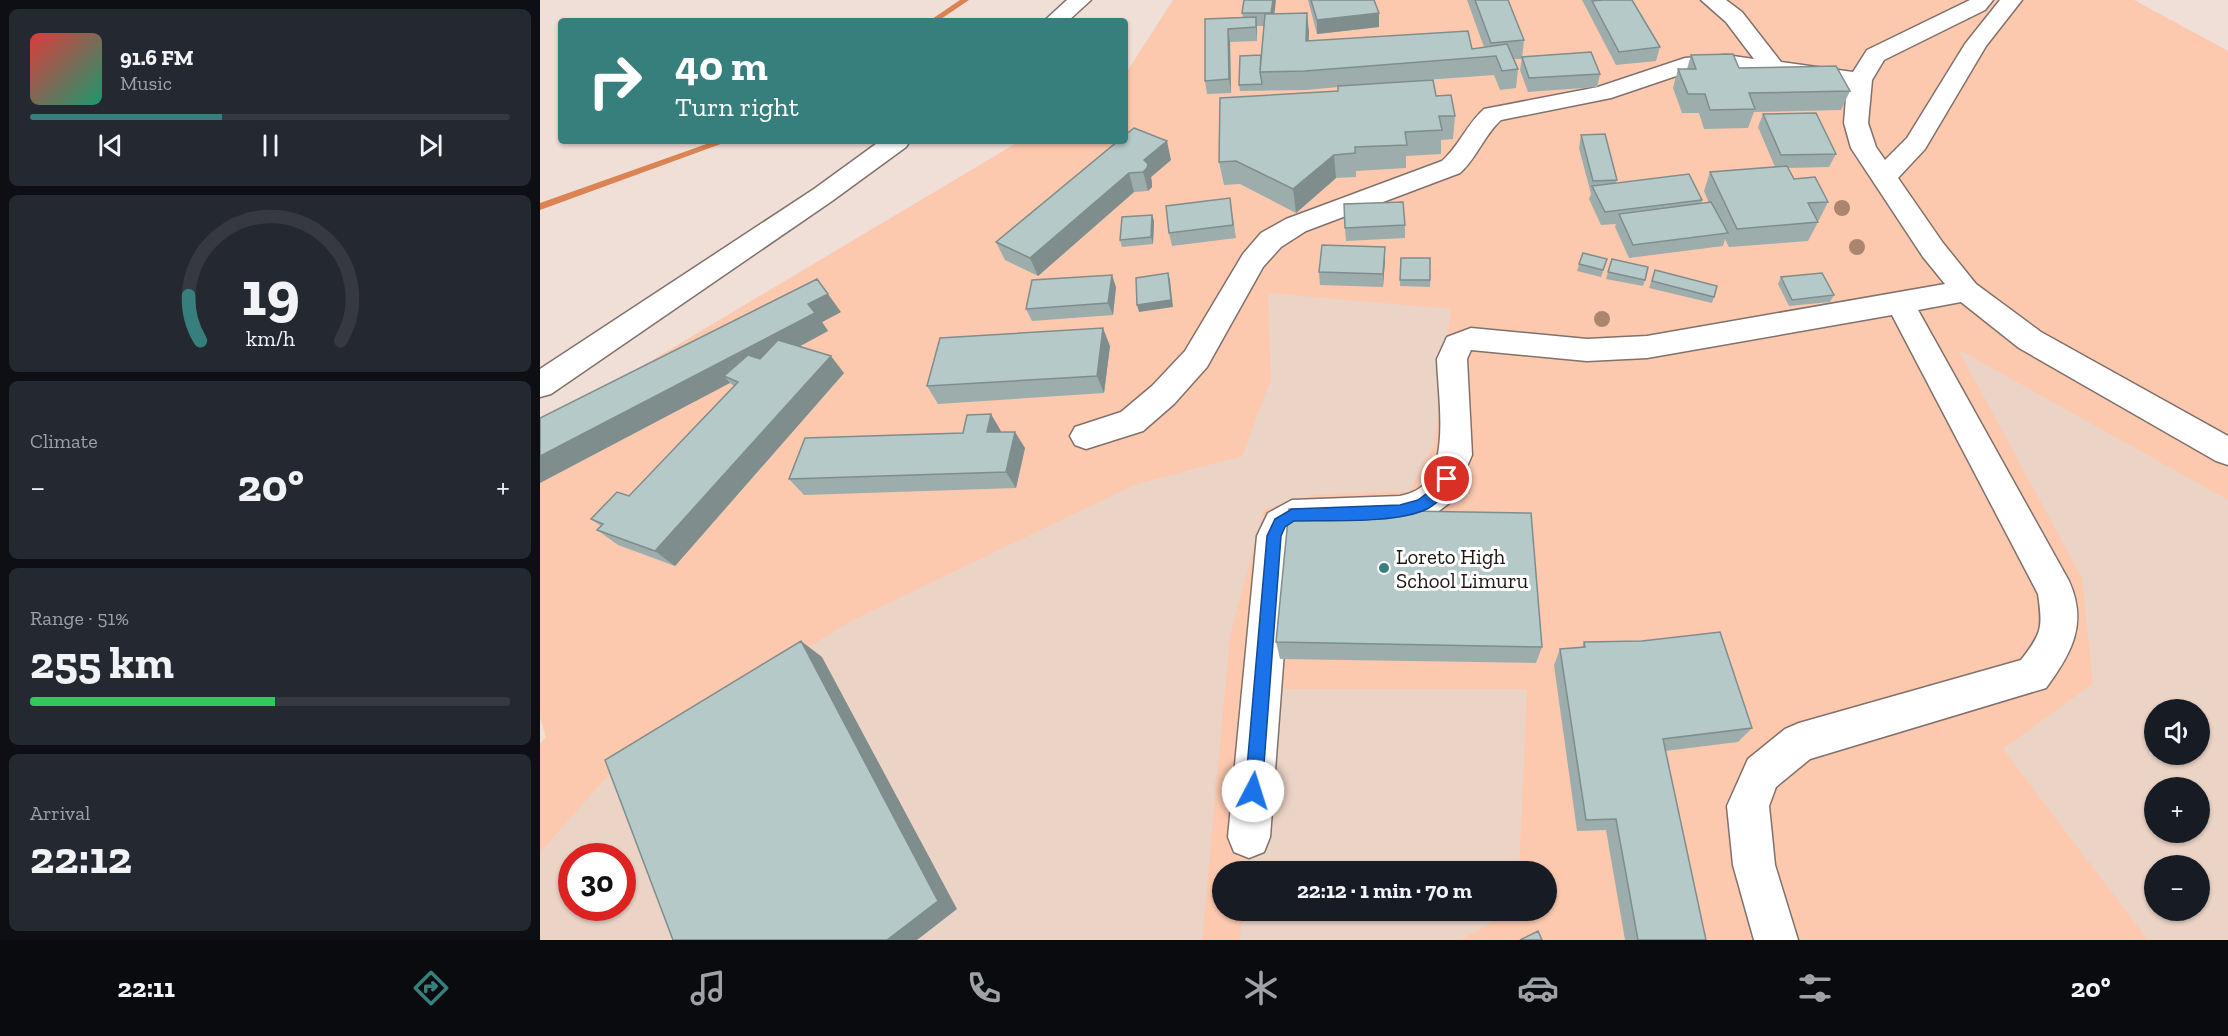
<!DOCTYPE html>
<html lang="en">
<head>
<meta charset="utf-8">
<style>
	:root { --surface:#171b24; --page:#242831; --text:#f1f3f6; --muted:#9ea1a6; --line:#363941; --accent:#367f7c }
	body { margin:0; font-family:"Zilla Slab",serif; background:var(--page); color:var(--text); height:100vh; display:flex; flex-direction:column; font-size:22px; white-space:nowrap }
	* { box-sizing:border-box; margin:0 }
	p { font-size:20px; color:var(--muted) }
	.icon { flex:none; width:33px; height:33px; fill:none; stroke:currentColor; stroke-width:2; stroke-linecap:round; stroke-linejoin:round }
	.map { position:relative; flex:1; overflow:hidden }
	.side { display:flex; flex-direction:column; gap:9px; padding:9px; background:#0d0f14; width:540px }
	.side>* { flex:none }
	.banner { position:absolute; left:18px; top:18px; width:570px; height:126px; border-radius:6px; box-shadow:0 2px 4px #0004; background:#367f7c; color:#fff; overflow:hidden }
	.tools { position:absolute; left:1604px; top:699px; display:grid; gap:12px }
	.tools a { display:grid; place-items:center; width:66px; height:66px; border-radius:50%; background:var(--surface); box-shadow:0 2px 4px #0004; font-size:30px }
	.speed { position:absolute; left:18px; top:843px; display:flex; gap:12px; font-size:30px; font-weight:700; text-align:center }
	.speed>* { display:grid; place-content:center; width:78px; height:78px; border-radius:50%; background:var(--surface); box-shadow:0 2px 4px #0004; line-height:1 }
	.speed .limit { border:9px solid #d22; background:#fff; color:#111 }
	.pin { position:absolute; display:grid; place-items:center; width:51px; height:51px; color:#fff; margin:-26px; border:3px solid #fff; border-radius:50%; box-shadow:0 2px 6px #0007 }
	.me { position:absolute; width:66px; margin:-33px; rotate:5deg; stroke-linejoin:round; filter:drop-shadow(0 0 4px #0008) }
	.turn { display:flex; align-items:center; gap:21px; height:126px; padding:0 18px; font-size:27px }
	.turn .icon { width:78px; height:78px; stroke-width:2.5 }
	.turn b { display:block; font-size:42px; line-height:51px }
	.big { font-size:45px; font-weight:700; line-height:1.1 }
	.side .widget { flex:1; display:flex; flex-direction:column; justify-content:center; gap:9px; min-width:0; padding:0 21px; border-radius:9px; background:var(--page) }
	.side .dial { align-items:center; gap:0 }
	.dial svg { height:156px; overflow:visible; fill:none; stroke:var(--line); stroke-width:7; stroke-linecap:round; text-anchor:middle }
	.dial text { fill:var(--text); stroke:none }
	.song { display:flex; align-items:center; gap:18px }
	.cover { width:72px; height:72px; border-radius:9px; background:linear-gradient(135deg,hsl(0 70% 55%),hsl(160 70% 35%)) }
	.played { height:6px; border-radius:3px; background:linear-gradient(90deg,var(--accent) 40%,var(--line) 40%) }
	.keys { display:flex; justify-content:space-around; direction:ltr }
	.heat { display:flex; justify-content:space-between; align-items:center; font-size:33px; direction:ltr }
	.charge { height:9px; border-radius:4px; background:linear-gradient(90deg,#34c759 51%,var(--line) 0) }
	.trip { position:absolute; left:672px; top:861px; width:345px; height:60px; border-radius:30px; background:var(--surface); box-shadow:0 2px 4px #0004; font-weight:700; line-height:60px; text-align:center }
	.tab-bar { display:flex; height:96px; justify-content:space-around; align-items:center; background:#090b0e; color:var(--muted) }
	.tab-bar .icon { width:42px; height:42px }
	.tab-bar .selected { color:var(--accent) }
	.tab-bar b { font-size:27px; color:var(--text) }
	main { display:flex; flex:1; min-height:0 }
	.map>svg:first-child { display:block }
	.built { fill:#ebd3c6; fill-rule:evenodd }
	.green { fill:#fcc9af }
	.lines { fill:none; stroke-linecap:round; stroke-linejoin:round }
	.stream { fill:#db8353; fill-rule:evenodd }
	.street-casing { stroke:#80716a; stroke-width:3 }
	.street { fill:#fff; fill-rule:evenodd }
	.tree { fill:#ac856e }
	.wall { fill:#9cadac }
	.shaded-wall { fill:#7f8d8c }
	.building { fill:#b5c9c8; stroke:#7f8d8c; stroke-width:1.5 }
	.route { fill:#1a73e8; stroke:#114b97; stroke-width:1.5 }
	.poi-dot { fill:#367f7c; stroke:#fff; stroke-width:2 }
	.labels { text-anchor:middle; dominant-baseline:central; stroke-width:6; stroke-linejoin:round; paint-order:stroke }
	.poi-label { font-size:21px; fill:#1d1714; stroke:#fff; text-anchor:start }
</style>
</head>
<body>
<main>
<section class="side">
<div class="widget">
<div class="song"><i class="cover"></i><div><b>91.6 FM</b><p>Music</p></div></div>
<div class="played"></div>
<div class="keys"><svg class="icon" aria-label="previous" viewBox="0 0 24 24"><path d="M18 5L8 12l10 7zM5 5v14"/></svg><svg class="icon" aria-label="pause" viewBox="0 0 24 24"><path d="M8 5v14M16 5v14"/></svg><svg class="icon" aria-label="next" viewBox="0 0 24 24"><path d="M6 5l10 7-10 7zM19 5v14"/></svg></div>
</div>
<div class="widget dial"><svg viewBox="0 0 100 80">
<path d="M14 69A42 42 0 1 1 86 69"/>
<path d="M14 69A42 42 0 0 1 8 46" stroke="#367f7c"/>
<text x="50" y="56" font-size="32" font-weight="700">19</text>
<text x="50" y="72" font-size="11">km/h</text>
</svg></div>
<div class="widget"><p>Climate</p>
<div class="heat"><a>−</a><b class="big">20°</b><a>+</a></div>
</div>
<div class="widget"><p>Range · 51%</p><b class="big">255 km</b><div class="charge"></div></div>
<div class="widget"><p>Arrival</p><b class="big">22:12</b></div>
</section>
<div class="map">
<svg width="1688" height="940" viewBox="0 0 1688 940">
	<rect width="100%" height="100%" fill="#f0dfd7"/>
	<path class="built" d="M633,0H1594L1688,51V940H0V744L6,737L0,717V427L480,141H585V75ZM1614,710H1659V754H1614ZM1614,788H1659V832H1614ZM32,856H82V908H32ZM1614,866H1659V910H1614ZM682,872H1006V910H682Z"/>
	<path class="green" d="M633,0H1594L1688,51V500L1418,349L1542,578L1553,683L1463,749L1608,940H921L971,911L1006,910V872L979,871L987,689H736L709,871L682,872V910L704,911L699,940H662L690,636L724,509L773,495L870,491L894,445L911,309L728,293L731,379L702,456L594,485L313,620L83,759L0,852V744L6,737L0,717V427L480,141H585V75Z"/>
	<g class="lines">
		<path class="stream" d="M420,0H429L398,21H389Z
			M175,141H189L0,210V203Z"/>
		<defs>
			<path id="street" d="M527,0H551L528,21H504Z
				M1161,0H1186L1202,12L1241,62L1313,72L1327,50L1430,0H1453L1445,10L1344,60L1332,80L1328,123L1336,147L1345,160L1367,138L1425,44L1460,0H1482L1446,46L1385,149L1358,178L1403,243L1436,284L1501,332L1688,436V465L1676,461L1479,348L1421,302L1378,310L1529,581C1548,623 1532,653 1506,688L1270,759L1236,787L1229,806L1235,865L1258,940H1214L1193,865L1187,806L1208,759L1245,729L1259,723L1481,660C1502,633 1503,628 1498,594L1352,315L1107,358L1047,361L931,350L927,359L932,455L912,501L895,514L860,526L758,529L753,533L730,837L724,852L709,858L694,852L688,837L717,536L728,513L752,500L860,496C870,494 882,489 888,480C908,451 898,394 897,359L907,337L931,328L1047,339L1107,336L1405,284L1383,257L1311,148L1304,123L1307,85L1186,69L1162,70L1148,72L1071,98L961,120C944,135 937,158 920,173L766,231L741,247L723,267L667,367L634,404L603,431L546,449L535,445L530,436L535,427L581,412L612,386L645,351L703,254L721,233L746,219L902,161C919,146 927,124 944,109L1058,87L1145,58L1186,55L1214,59L1186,22Z
				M340,141H370L366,147L292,201L11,394L0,397V369L274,189Z"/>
		</defs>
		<use href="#street" class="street-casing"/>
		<use href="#street" class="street"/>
	</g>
	<g class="tree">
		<circle cx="1302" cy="208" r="8"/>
		<circle cx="1317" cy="247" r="8"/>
		<circle cx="1062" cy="319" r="8"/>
	</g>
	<path class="wall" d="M768,0H834L839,13V27L777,34Z
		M927,0H968L984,40L982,59H974L978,69L976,88L960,90L954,75L885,80L896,96L915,116L913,139L901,140V154L866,156V168L816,171V177L796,178L756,213L700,184L684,185L679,162L798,91V87L766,90L700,91L699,85L721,55L724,26H717V41L690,42L691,93L667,94L665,81V19L703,17L702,13H734L769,32L768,41L932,49L944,47Z
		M1042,0H1092L1120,47L1116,61L1076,65Z
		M1151,55L1199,68L1310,91L1301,110L1214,112L1208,128L1164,129L1159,113H1142L1133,88L1138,69H1147Z
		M982,57L1060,74L1057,87L988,92L980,70Z
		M1223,114L1296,154L1289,167L1248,168L1254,179L1288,202L1279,220H1277L1278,222L1268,241L1189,247L1185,239L1183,246L1089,258L1075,227L1076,224L1061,225L1049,199L1051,194L1039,148L1041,135L1077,180L1076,183L1162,200L1161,204L1169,203L1164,191L1170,172L1235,167L1218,127Z
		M578,141L631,160L611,177L612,183V187L608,191L594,192L498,276L465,260L456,242Z
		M690,198L696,238L632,246L629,233Z
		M612,215L614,221L613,244L582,247L580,240Z
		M865,225V238L806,241L805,228Z
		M861,258H890V287L860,286Z
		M1067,259L1061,277L1037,271L1039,264Z
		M1072,259L1105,280L1103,286L1066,279Z
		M845,260L843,287L780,285L779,272Z
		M1115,270L1174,297L1172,303L1109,288Z
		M1241,277L1294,295L1290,302L1249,306L1238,284Z
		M576,287L573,315L492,321L486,309Z
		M301,312L282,322L288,331L260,346L304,373L135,566L78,545L57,530L61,526L51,519L89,496L194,386L190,383L0,418Z
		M570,346L564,393L398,404L387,386Z
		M461,431V432L485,448L476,488L264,495L249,479L423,433Z
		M736,642L1002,647L996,663L740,659Z
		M1044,642L1212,728L1198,742L1125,751L1166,940H1085L1066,830L1037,831L1014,665L1020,649L1042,647Z"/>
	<path class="shaded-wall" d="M733,0H736L733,26L731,13Z
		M767,13L769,32L768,60L766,41Z
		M839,13V27L777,34V20Z
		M716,17L717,30V41L716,27Z
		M688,29L690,42L691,93L689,79Z
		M627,141L631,160L611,177L612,183V187L608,191L603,172L604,160Z
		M794,155L796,178L756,213L753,189Z
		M589,173L594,192L498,276L490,258Z
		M612,215L614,221L613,244L611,237Z
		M845,247V260L843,287V274Z
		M628,273L630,280L633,307L599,312L597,305Z
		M572,275L576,287L573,315L568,303Z
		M288,294L301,312L282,322L288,331L195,381L184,376L190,383L0,483V456L268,304Z
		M563,328L570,346L564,393L557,376Z
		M291,356L304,373L135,566L115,551Z
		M451,414L461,431L457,449L447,432Z
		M475,432L485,448L476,488L466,472Z
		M261,641L282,657L417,909L377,940H347Z"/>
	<path class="building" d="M704,0H733L731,13H702Z
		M771,0H834L839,13L777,20Z
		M935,0H968L984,40L951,43Z
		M1063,0H1092L1120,47L1079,52L1052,1Z
		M767,13L766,41L928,31L932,49L967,44L978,69L962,71L956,56L765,71L720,72L725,14Z
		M716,17V27L688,29L689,79L665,81V19Z
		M1051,52L1060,74L989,78L982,57Z
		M1193,54L1199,68L1296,66L1310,91L1209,93L1215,109L1170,110L1165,94H1148L1138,69H1156L1151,55Z
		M721,55L720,72L722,84L699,85L700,56Z
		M893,80L896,96L911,95L915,116H899L902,130L865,132L867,145L815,147V153L794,155L753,189L696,161L679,162L680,98L798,91V86Z
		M1276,113L1296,154L1241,155L1223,114Z
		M594,128L627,141L604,160L608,164L607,168L603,172L589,173L490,258L456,242L578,141H585V135Z
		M1065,134L1077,180L1053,181L1041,135Z
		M1247,166L1254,179L1275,177L1288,202L1268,203L1278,222L1197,229L1170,172Z
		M1149,174L1162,200L1065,212L1052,186Z
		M690,198L693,225L629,233L626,206Z
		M863,202L865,225L805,228L804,204Z
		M1171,202L1188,233L1093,245L1079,214Z
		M612,215L611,237L580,240L582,217Z
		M782,245L845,247L843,274L779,272Z
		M1043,253L1067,259L1063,270L1039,264Z
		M861,258H890V280H860Z
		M1072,259L1108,267L1105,280L1068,272Z
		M1115,270L1177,286L1174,297L1112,281Z
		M628,273L631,300L597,305L596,278Z
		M1282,273L1294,295L1252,300L1241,277Z
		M572,275L568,303L486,309L492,280Z
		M277,279L288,294L268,304L275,313L0,456V418Z
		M563,328L557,376L387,386L400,338Z
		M238,340L291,356L115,551L57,530L63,524L51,519L77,492L89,496L198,382L184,376L208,355L220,359Z
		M451,414L447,432H475L466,472L249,479L265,438L423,433L427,415Z
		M749,509L991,513L1002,647L736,642Z
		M1180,632L1212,728L1123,739L1166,940H1098L1076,819L1046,820L1020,649L1045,647L1044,642L1102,641Z
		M261,641L398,901L347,940H133L65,760Z
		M998,931L1002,940H980Z"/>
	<path class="route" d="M907,473L912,475L914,479C907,492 900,502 887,509C856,524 789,520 754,521L745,527L741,536L722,791L719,797L713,800L707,797L705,791L727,536L735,519L752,509L860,505L878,500L895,487L902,475Z"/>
	<circle class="poi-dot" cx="844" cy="568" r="6"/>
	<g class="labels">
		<g class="poi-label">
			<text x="856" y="556">Loreto High<tspan x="856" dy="24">School Limuru</tspan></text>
		</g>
	</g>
</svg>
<div class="tools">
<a><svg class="icon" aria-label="sound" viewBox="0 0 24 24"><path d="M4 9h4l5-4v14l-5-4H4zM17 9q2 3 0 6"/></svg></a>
<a>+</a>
<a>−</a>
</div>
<div class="speed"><div class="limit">30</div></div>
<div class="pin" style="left:907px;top:479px;background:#d93025"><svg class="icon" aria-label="arrive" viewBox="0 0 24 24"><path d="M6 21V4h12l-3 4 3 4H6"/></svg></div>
<svg class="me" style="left:713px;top:791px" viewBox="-20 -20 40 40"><circle r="19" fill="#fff"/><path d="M0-13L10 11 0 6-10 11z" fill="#1a73e8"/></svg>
<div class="trip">22:12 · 1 min · 70 m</div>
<div class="banner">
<div class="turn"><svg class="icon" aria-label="right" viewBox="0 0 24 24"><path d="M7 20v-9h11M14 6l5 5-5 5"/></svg><div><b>40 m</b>Turn right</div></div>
</div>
</div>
</main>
<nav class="tab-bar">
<b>22:11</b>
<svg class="icon selected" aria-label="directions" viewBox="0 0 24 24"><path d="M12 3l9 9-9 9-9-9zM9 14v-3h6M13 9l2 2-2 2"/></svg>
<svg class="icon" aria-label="music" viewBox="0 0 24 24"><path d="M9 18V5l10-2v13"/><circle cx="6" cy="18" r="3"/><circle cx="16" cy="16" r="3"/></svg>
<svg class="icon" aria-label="phone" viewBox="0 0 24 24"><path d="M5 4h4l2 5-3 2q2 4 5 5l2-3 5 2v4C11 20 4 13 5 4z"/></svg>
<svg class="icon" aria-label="climate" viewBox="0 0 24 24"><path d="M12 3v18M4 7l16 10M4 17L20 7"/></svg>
<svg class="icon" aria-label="car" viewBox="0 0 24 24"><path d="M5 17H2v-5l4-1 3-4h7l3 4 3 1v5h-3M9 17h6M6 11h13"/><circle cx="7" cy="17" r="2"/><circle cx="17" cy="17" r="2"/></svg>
<svg class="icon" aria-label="filters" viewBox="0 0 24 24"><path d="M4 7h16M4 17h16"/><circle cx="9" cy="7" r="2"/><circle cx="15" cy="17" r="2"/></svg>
<b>20°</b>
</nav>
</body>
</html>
